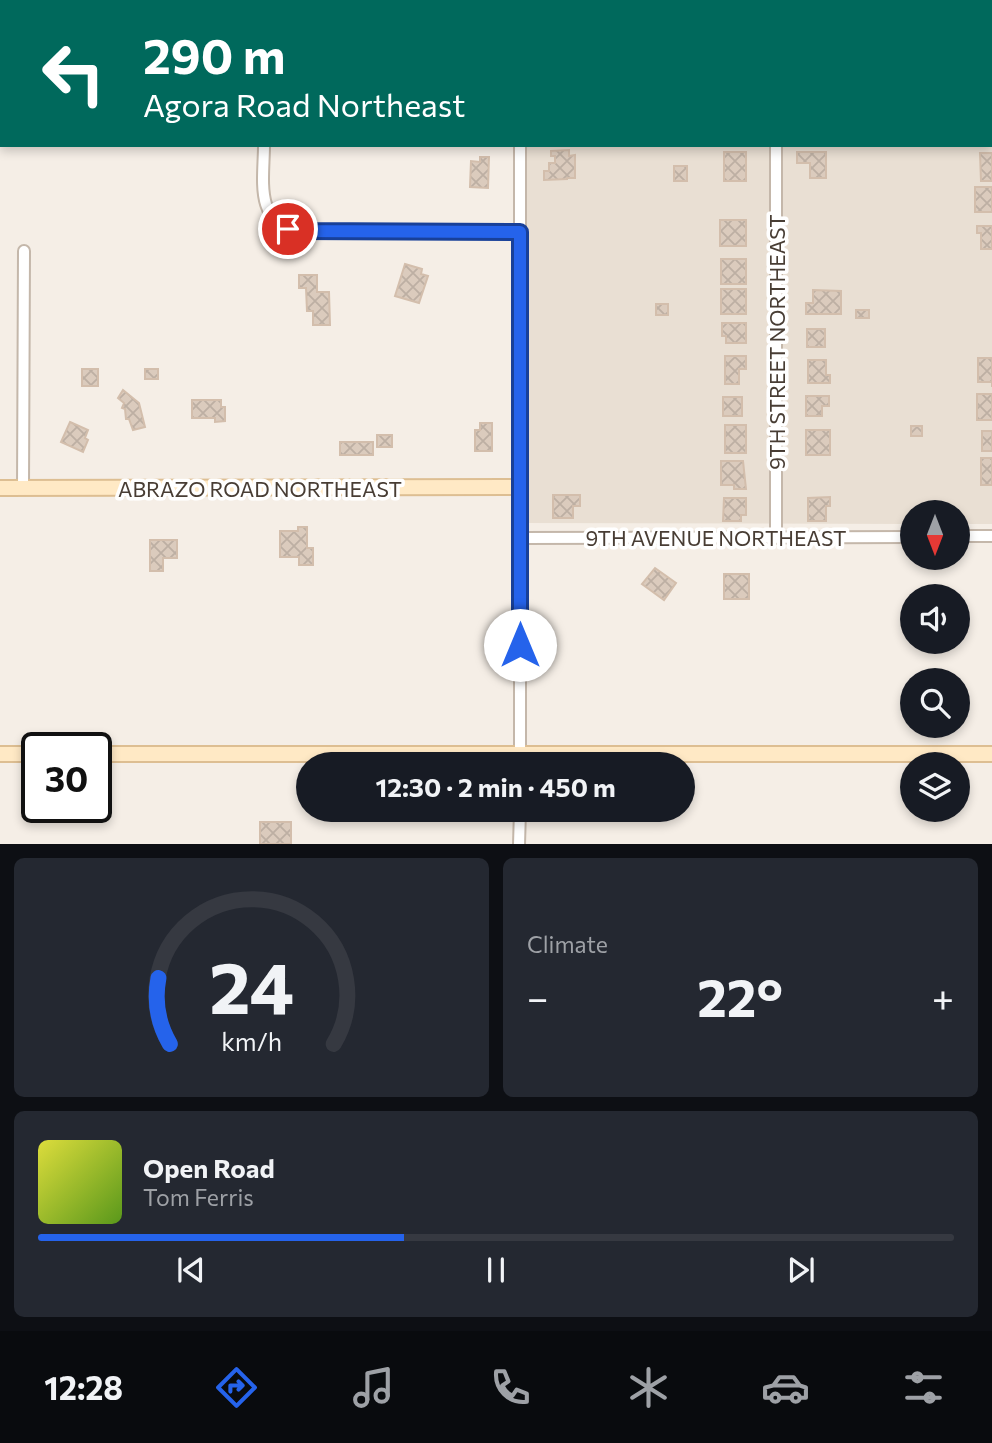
<!DOCTYPE html>
<html lang="en">
<head>
<meta charset="utf-8">
<style>
	:root { --surface:#171b24; --page:#242831; --text:#f1f3f6; --muted:#9ea1a6; --line:#363941; --accent:#2563eb }
	body { margin:0; font-family:Commissioner,sans-serif; background:var(--page); color:var(--text); height:100vh; display:flex; flex-direction:column; font-size:26px; white-space:nowrap }
	* { box-sizing:border-box; margin:0 }
	p { font-size:23px; color:var(--muted) }
	.icon { flex:none; width:38px; height:38px; fill:none; stroke:currentColor; stroke-width:2; stroke-linecap:round; stroke-linejoin:round }
	.map { position:relative; height:844px; overflow:hidden }
	.drawer { display:flex; flex-direction:column; gap:14px; padding:14px; background:#0d0f14; flex:1 }
	.drawer>* { flex:none }
	.hud { position:absolute; left:0px; top:0px; width:992px; height:147px; box-shadow:0 4px 10px #0003; background:#00695c; color:#fff; overflow:hidden }
	.needle { width:46px; rotate:180deg }
	.buttons { position:absolute; left:900px; top:500px; display:grid; gap:14px }
	.buttons a { display:grid; place-items:center; width:70px; height:70px; border-radius:50%; background:var(--surface); box-shadow:0 4px 10px #0003; font-size:35px }
	.speed { position:absolute; left:21px; top:732px; display:flex; gap:14px; font-size:35px; font-weight:700; text-align:center }
	.speed>* { display:grid; place-content:center; width:91px; height:91px; border-radius:50%; background:var(--surface); box-shadow:0 4px 10px #0003; line-height:1 }
	.speed .limit { border:4px solid #111; border-radius:10px; background:#fff; color:#111 }
	.pin { position:absolute; display:grid; place-items:center; width:60px; height:60px; color:#fff; margin:-30px; border:4px solid #fff; border-radius:50%; box-shadow:0 2px 7px #0007 }
	.me { position:absolute; width:77px; margin:-38px; rotate:0deg; stroke-linejoin:round; filter:drop-shadow(0 0 5px #0008) }
	.turn { display:flex; align-items:center; gap:24px; height:147px; padding:0 28px; font-size:32px }
	.turn .icon { width:91px; height:91px; stroke-width:2.5 }
	.turn b { display:block; font-size:49px; line-height:60px }
	.big { font-size:52px; font-weight:700; line-height:1.1 }
	.drawer .widget { flex:1; display:flex; flex-direction:column; justify-content:center; gap:10px; min-width:0; padding:0 24px; border-radius:10px; background:var(--page) }
	.drawer .dial { align-items:center; gap:0 }
	.dial svg { height:182px; overflow:visible; fill:none; stroke:var(--line); stroke-width:7; stroke-linecap:round; text-anchor:middle }
	.dial text { fill:var(--text); stroke:none }
	.song { display:flex; align-items:center; gap:21px }
	.cover { width:84px; height:84px; border-radius:10px; background:linear-gradient(135deg,hsl(60 70% 55%),hsl(90 70% 35%)) }
	.played { height:7px; border-radius:4px; background:linear-gradient(90deg,var(--accent) 40%,var(--line) 40%) }
	.keys { display:flex; justify-content:space-around; direction:ltr }
	.heat { display:flex; justify-content:space-between; align-items:center; font-size:38px; direction:ltr }
	.drawer .tiles { flex:1; display:grid; gap:14px; grid-template-columns:1fr 1fr }
	.widget:last-child { grid-column:span 2 }
	.trip { position:absolute; left:296px; top:752px; width:399px; height:70px; border-radius:35px; background:var(--surface); box-shadow:0 4px 10px #0003; font-weight:700; line-height:70px; text-align:center }
	.dock { display:flex; height:112px; justify-content:space-around; align-items:center; background:#090b0e; color:var(--muted) }
	.dock .icon { width:49px; height:49px }
	.dock .current { color:var(--accent) }
	.dock b { font-size:32px; color:var(--text) }
	.map>svg:first-child { display:block }
	.residential { fill:#e9dfd3 }
	.building { fill:url(#building-cross-hatch); stroke:#d3beac; stroke-width:2 }
	.lines { fill:none; stroke-linecap:round; stroke-linejoin:round }
	.street-casing { stroke:#c4b7aa; stroke-width:14 }
	.secondary-casing { stroke:#ddbe92; stroke-width:18 }
	.street { stroke:#fff; stroke-width:10 }
	.secondary { stroke:#ffe9c5; stroke-width:14 }
	.route-casing { stroke:#184099; stroke-width:18 }
	.route { stroke:#2563eb; stroke-width:12 }
	.labels { text-anchor:middle; dominant-baseline:central; stroke-width:7; stroke-linejoin:round; paint-order:stroke }
	.street-label { font-size:21px; fill:#483d34; stroke:#fff }
</style>
</head>
<body>
<div class="map">
<svg width="992" height="845" viewBox="0 0 992 845">
	<defs>
		<pattern id="building-cross-hatch" width="8" height="8" patternUnits="userSpaceOnUse" patternTransform="scale(1.75)"><rect width="8" height="8" fill="#dbcbbd"/><path d="M0 0l8 8M0 8l8-8" fill="none" stroke="#bdafa3"/></pattern>
	</defs>
	<rect width="100%" height="100%" fill="#f5eee6"/>
	<path class="residential" d="M530,0H992V524H957V513H912V524L520,523L527,145H990V2H530Z"/>
	<path class="building" d="M717,0H746V2H717Z
		M569,150V156L575,155V178H567V179L544,180V171H549V163H555V156H551V151Z
		M724,152H746V181H724Z
		M797,152H826V178H810V163H797Z
		M980,153H992V181H981Z
		M480,157H489L488,188L470,187L471,161L480,162Z
		M674,166H687V181H674Z
		M975,187H992V212H975Z
		M720,220H746V246H720Z
		M977,226H992V249H981V233H977Z
		M721,259H746V284H721Z
		M405,264L422,269L421,274L428,276L419,303L395,296Z
		M299,275H317V292H329L330,325H313V311H307L306,288H299Z
		M721,289H746V314H721Z
		M813,290L841,291V314H806V303H813Z
		M656,304H668V315H656Z
		M856,310H869V318H856Z
		M722,323H746V343H726V336H722Z
		M807,329H825V347H807Z
		M725,356H746V369H739V384H725Z
		M978,358H992V387V382H978Z
		M808,360H826V375H830V383H808Z
		M82,369H98V386H82Z
		M145,369H158V379H145Z
		M123,390L139,403L145,427L133,430L129,419H126L125,409L122,408L124,403L118,398Z
		M977,394H992V420H977Z
		M806,396H829V406H822V416H806Z
		M723,397H742V416H723Z
		M192,400H221V407H225V421L215,422V418H192Z
		M70,422L88,430L85,438L88,440L83,452L61,442Z
		M480,423H492V451H475V430H480Z
		M725,425H746V453H725Z
		M911,426H922V436H911Z
		M806,430H830V455H806Z
		M982,431H992V451H982Z
		M377,435H392V447H377Z
		M340,442H373V455H340Z
		M981,458H992V485H981Z
		M721,461H743L746,489H734V485H721Z
		M553,495H580V506H573V518H553Z
		M830,497V506H826V521H808V498Z
		M724,498H746V515H741V521H723Z
		M298,527H307V548H313V565H299V557H280V531H298Z
		M150,540H177V558H163V571H150Z
		M655,568L676,583L664,600L642,584Z
		M724,574H749V599H724Z
		M260,822H291V844H260Z"/>
	<g class="lines">
		<defs>
			<path id="street" d="M252,0L253,2
				M776,0V2
				M520,2V0
				M0,97L2,99
				M264,145C264,179 254,222 297,231L520,232
				M776,145V538
				M23,489L24,251
				M957,536H992
				M520,538L912,537
				M520,765V145
				M519,845L520,810"/>
			<path id="secondary" d="M0,488L520,487
				M0,754H37
				M96,754H992"/>
		</defs>
		<use href="#street" class="street-casing"/>
		<use href="#secondary" class="secondary-casing"/>
		<use href="#street" class="street"/>
		<use href="#secondary" class="secondary"/>
	</g>
	<g class="lines">
		<defs>
			<path id="route" d="M288,229L297,231L520,232V645"/>
		</defs>
		<use href="#route" class="route-casing"/>
		<use href="#route" class="route"/>
	</g>
	<g class="labels">
		<g class="street-label">
			<text transform="translate(776 342) rotate(-90)">9TH STREET NORTHEAST</text>
			<text x="260" y="488">ABRAZO ROAD NORTHEAST</text>
			<text x="716" y="537">9TH AVENUE NORTHEAST</text>
		</g>
	</g>
</svg>
<div class="buttons">
<a><svg class="needle" viewBox="-14 -14 28 28"><path d="M0-13l5 13h-10z" fill="#e53935"/><path d="M0 13l5-13h-10z" fill="#9ea1a6"/></svg></a>
<a><svg class="icon" aria-label="sound" viewBox="0 0 24 24"><path d="M4 9h4l5-4v14l-5-4H4zM17 9q2 3 0 6"/></svg></a>
<a><svg class="icon" aria-label="search" viewBox="0 0 24 24"><circle cx="10" cy="10" r="6"/><path d="M15 15l6 6"/></svg></a>
<a><svg class="icon" aria-label="layers" viewBox="0 0 24 24"><path d="M12 4l9 5-9 5-9-5zM3 14l9 5 9-5"/></svg></a>
</div>
<div class="speed"><div class="limit">30</div></div>
<div class="pin" style="left:288px;top:229px;background:#d93025"><svg class="icon" aria-label="arrive" viewBox="0 0 24 24"><path d="M6 21V4h12l-3 4 3 4H6"/></svg></div>
<svg class="me" style="left:520px;top:645px" viewBox="-20 -20 40 40"><circle r="19" fill="#fff"/><path d="M0-13L10 11 0 6-10 11z" fill="#2563eb"/></svg>
<div class="trip">12:30 · 2 min · 450 m</div>
<div class="hud">
<div class="turn"><svg class="icon" aria-label="left" viewBox="0 0 24 24"><path d="M17 20v-9H6M10 6l-5 5 5 5"/></svg><div><b>290 m</b>Agora Road Northeast</div></div>
</div>
</div>
<section class="drawer">
<div class="tiles">
<div class="widget dial"><svg viewBox="0 0 100 80">
<path d="M14 69A42 42 0 1 1 86 69"/>
<path d="M14 69A42 42 0 0 1 9 40" stroke="#2563eb"/>
<text x="50" y="56" font-size="32" font-weight="700">24</text>
<text x="50" y="72" font-size="11">km/h</text>
</svg></div>
<div class="widget"><p>Climate</p>
<div class="heat"><a>−</a><b class="big">22°</b><a>+</a></div>
</div>
<div class="widget">
<div class="song"><i class="cover"></i><div><b>Open Road</b><p>Tom Ferris</p></div></div>
<div class="played"></div>
<div class="keys"><svg class="icon" aria-label="previous" viewBox="0 0 24 24"><path d="M18 5L8 12l10 7zM5 5v14"/></svg><svg class="icon" aria-label="pause" viewBox="0 0 24 24"><path d="M8 5v14M16 5v14"/></svg><svg class="icon" aria-label="next" viewBox="0 0 24 24"><path d="M6 5l10 7-10 7zM19 5v14"/></svg></div>
</div>
</div>
</section>
<nav class="dock">
<b>12:28</b>
<svg class="icon current" aria-label="directions" viewBox="0 0 24 24"><path d="M12 3l9 9-9 9-9-9zM9 14v-3h6M13 9l2 2-2 2"/></svg>
<svg class="icon" aria-label="music" viewBox="0 0 24 24"><path d="M9 18V5l10-2v13"/><circle cx="6" cy="18" r="3"/><circle cx="16" cy="16" r="3"/></svg>
<svg class="icon" aria-label="phone" viewBox="0 0 24 24"><path d="M5 4h4l2 5-3 2q2 4 5 5l2-3 5 2v4C11 20 4 13 5 4z"/></svg>
<svg class="icon" aria-label="climate" viewBox="0 0 24 24"><path d="M12 3v18M4 7l16 10M4 17L20 7"/></svg>
<svg class="icon" aria-label="car" viewBox="0 0 24 24"><path d="M5 17H2v-5l4-1 3-4h7l3 4 3 1v5h-3M9 17h6M6 11h13"/><circle cx="7" cy="17" r="2"/><circle cx="17" cy="17" r="2"/></svg>
<svg class="icon" aria-label="filters" viewBox="0 0 24 24"><path d="M4 7h16M4 17h16"/><circle cx="9" cy="7" r="2"/><circle cx="15" cy="17" r="2"/></svg>
</nav>
</body>
</html>
